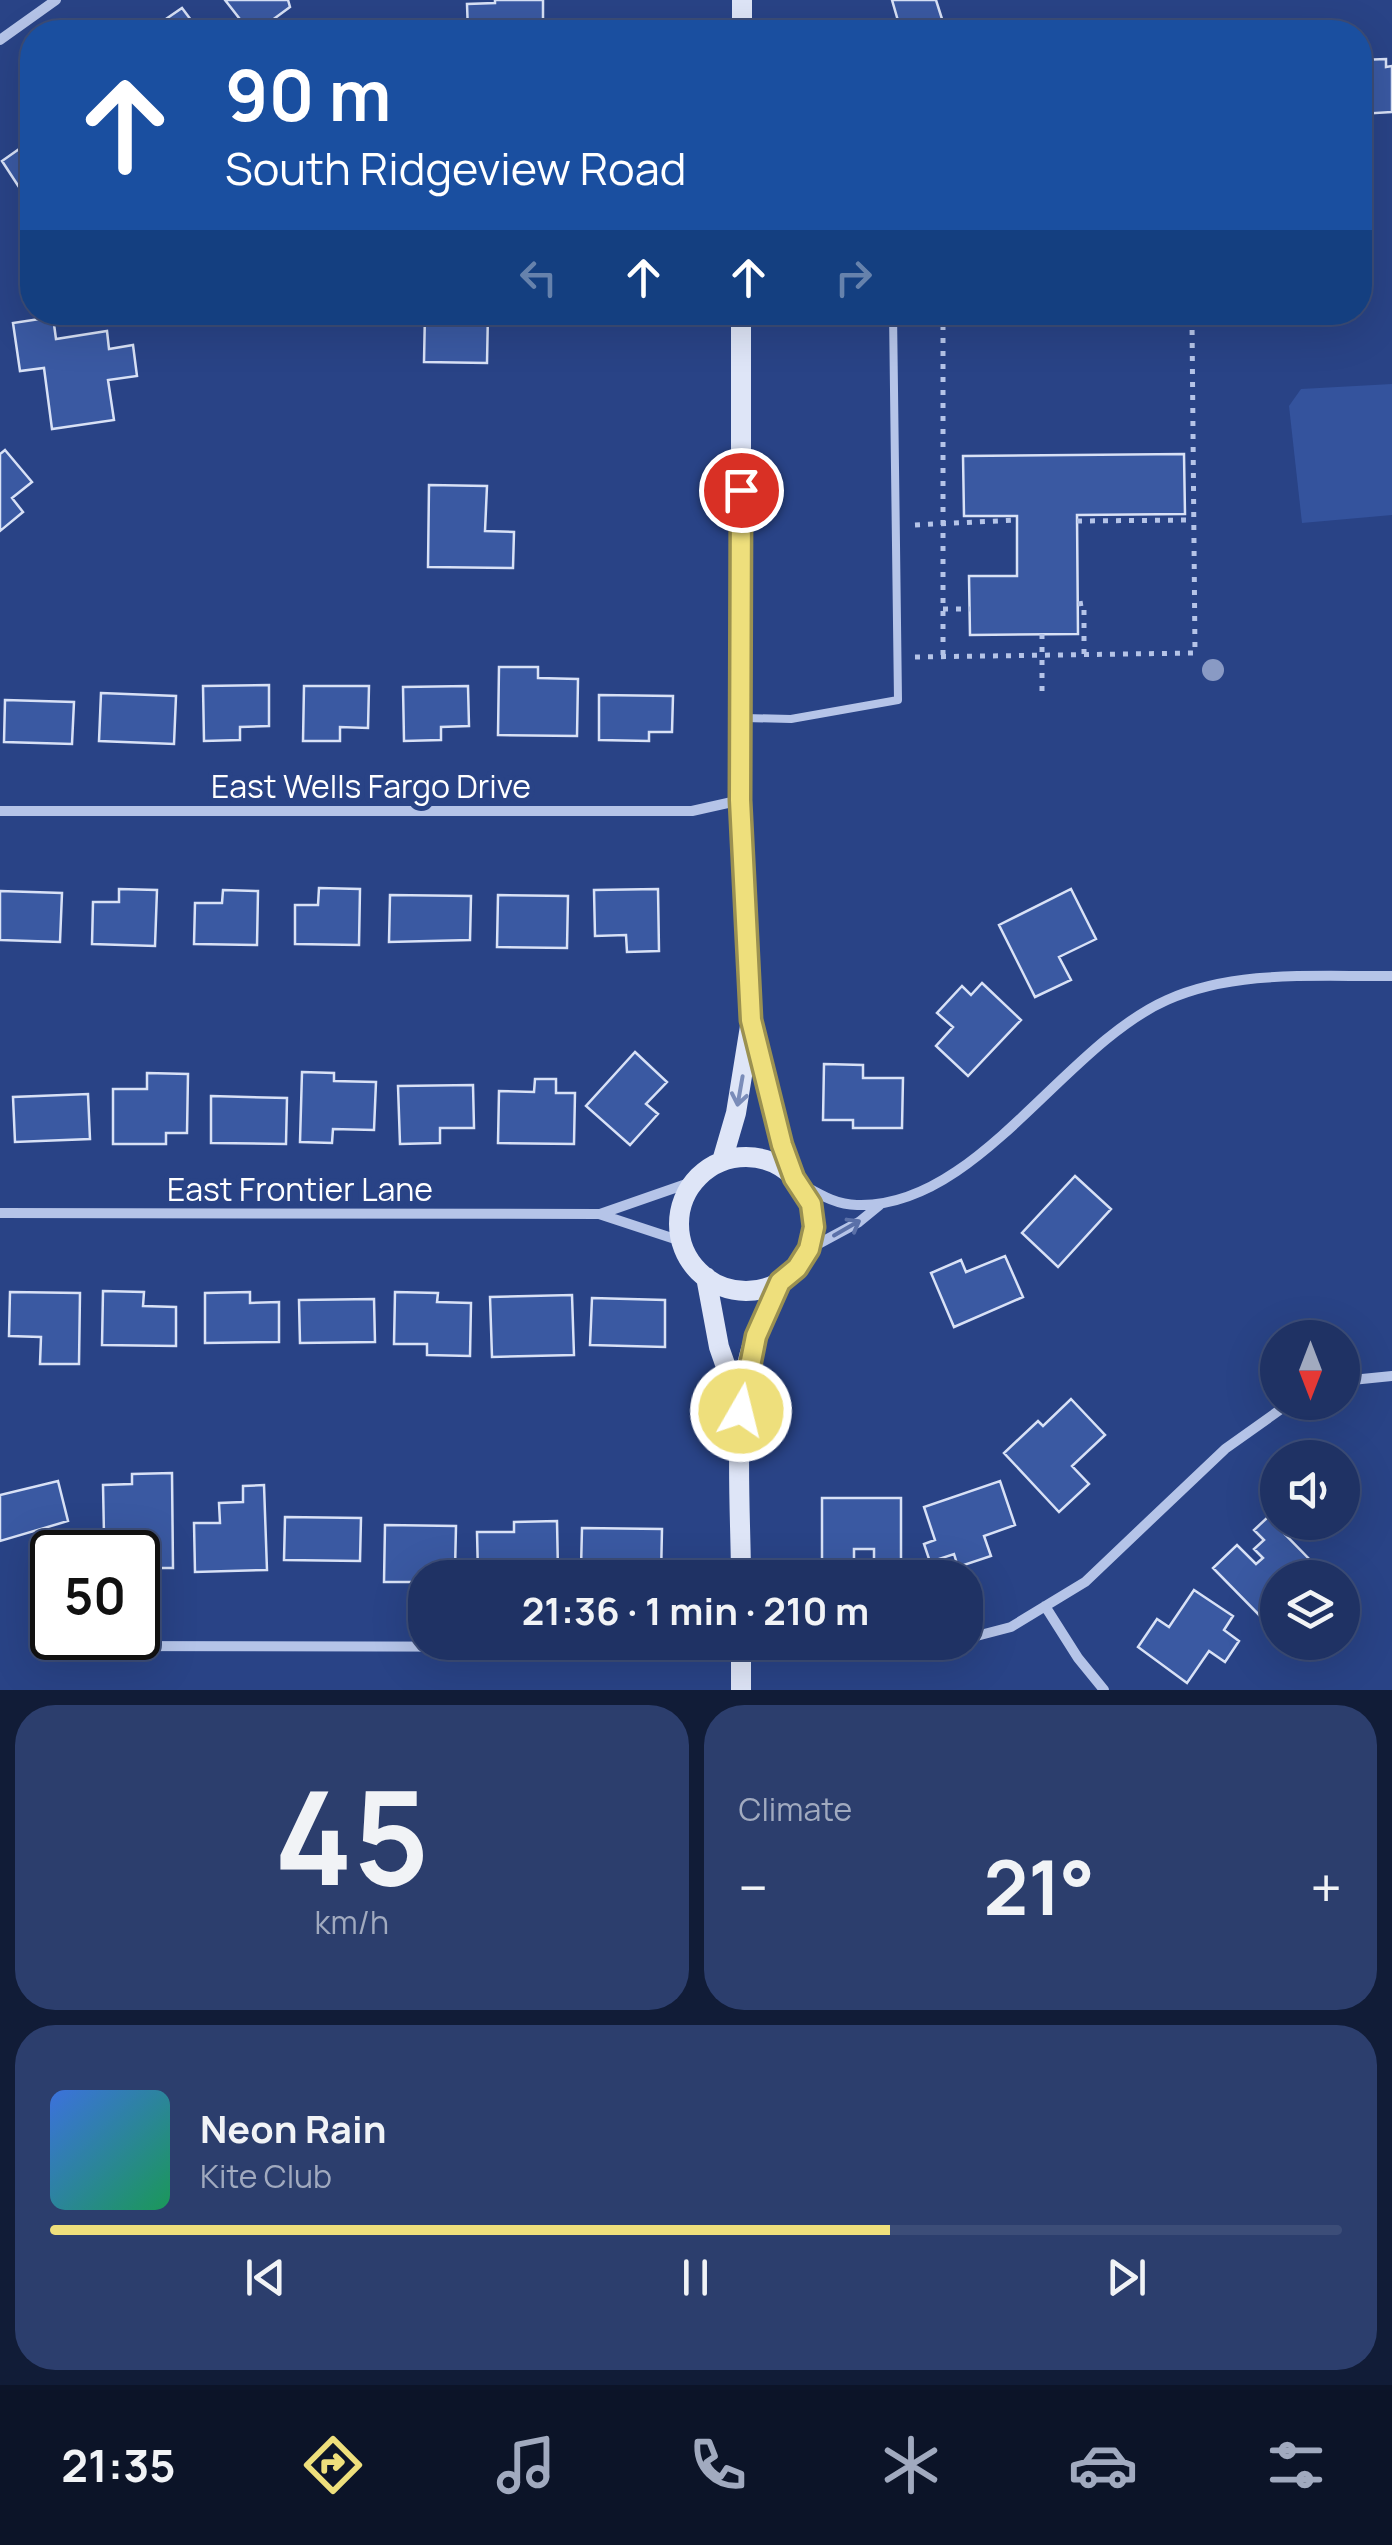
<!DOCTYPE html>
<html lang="en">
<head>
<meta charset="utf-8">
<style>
	:root { --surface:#1f3264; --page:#2c3e6d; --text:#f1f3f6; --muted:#a1aabf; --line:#3c4d78; --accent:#eedf7c }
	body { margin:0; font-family:Manrope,sans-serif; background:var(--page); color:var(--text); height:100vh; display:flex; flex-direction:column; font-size:38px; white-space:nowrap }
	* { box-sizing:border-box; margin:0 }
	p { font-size:32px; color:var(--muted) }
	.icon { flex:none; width:55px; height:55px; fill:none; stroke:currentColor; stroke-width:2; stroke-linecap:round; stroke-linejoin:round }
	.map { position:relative; height:1690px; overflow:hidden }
	.panel { display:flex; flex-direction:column; gap:15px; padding:15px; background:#111c37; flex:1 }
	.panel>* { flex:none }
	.guide { position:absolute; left:20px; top:20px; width:1352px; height:305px; border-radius:40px; box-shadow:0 10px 40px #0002,0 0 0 2px var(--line); background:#1a4fa0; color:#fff; overflow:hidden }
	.needle { width:65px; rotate:180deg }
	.fabs { position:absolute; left:1260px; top:1320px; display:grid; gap:20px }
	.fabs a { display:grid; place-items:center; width:100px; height:100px; border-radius:50%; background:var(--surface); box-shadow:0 10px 40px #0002,0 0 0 2px var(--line); font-size:50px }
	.speed { position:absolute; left:30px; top:1530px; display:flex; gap:20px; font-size:50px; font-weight:700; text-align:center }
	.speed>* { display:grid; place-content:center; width:130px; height:130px; border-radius:50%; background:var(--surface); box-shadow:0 10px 40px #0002,0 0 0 2px var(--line); line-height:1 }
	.speed .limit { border:5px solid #111; border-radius:15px; background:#fff; color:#111 }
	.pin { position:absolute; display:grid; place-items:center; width:85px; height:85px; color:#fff; margin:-42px; border:5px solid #fff; border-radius:50%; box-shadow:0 2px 10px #0007 }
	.me { position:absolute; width:110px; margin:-55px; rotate:8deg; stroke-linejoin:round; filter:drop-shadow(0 0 8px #0008) }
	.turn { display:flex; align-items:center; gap:35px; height:210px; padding:0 40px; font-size:45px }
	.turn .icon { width:130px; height:130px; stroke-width:2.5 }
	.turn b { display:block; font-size:70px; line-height:85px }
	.lanes { display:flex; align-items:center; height:95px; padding:0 40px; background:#0003; justify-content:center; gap:50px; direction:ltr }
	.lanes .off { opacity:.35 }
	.big { font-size:75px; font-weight:700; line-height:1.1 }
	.panel .widget { flex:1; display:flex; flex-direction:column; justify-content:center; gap:15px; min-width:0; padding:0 35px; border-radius:40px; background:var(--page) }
	.panel .dial { align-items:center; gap:0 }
	.dial b { font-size:130px; line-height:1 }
	.song { display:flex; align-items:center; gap:30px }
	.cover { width:120px; height:120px; border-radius:15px; background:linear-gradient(135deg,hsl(220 70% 55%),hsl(150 70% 35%)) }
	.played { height:10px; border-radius:5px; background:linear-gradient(90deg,var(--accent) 65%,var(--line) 65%) }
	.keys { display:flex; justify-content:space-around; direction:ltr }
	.heat { display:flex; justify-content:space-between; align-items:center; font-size:55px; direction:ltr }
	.panel .tiles { flex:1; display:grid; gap:15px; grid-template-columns:1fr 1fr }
	.widget:last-child { grid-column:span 2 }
	.trip { position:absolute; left:408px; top:1560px; width:575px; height:100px; border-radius:40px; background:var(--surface); box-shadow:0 10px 40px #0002,0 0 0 2px var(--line); font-weight:700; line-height:100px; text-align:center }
	.menu { display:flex; height:160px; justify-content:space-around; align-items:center; background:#0c1428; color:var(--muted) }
	.menu .icon { width:70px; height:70px }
	.menu .current { color:var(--accent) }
	.menu b { font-size:45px; color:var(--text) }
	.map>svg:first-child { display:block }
	.green { fill:#34539d }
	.building { fill:#3a59a2; stroke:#d8e1f6; stroke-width:2.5 }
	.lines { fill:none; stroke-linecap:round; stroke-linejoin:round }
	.path { stroke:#b5c4e8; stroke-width:5; stroke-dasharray:5 8; stroke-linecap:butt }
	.service { stroke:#b5c4e8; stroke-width:8 }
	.minor { stroke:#b5c4e8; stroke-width:10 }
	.secondary { stroke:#dee5f7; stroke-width:20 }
	.tree { fill:#899ac4 }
	.oneway { stroke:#7a8cb9 }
	.oneway2 { stroke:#5a70a8 }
	.route-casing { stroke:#9b9151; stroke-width:25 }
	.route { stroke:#eedf7c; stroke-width:18 }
	.labels { text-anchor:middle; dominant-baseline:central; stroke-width:10; stroke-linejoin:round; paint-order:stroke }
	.street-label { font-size:32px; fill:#fff; stroke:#294386 }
</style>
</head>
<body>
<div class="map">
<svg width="1392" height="1690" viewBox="0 0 1392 1690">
	<rect width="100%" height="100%" fill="#294386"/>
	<path class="green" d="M1392,384V515L1302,523L1289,406L1301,389Z"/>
	<path class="building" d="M225,0H288L290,7L256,32H250Z
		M495,0H543V32H468L467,4L495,3Z
		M892,0H936L942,19L901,31Z
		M182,8L200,32H147Z
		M1386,59V67L1392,66V112L1360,114V60Z
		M32,140V207L2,161Z
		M425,312H488L487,363L424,362Z
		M53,317L56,339L107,331L109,349L133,345L137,376L108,380L114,420L52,429L44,368L20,371L13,323Z
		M5,450L32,482L12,498L23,512L0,531V454Z
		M1184,454L1185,514L1077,515L1078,634L970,635L969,576H1017V516H964L963,456Z
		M429,485L487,486L485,531L514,532L513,568L428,567Z
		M499,667H538V678L578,679L577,736L498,735Z
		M269,685V726L240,727V740L204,741L203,686Z
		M304,686H369L368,728L340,727V741H303Z
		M468,686L469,726L441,727V740L404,741L403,687Z
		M101,693L176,696L174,744L99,741Z
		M599,695L673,696L672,732H649V741L599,740Z
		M5,700L74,702L72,744L4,742Z
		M319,888L360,889L359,945L295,944V905H318Z
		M119,889L157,890L155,946L92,944L93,902H119Z
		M658,889L659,951L627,952L626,935L595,936L594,890Z
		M1071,889L1096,939L1059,957L1071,980L1035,997L999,925Z
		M223,890L258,891L257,945L194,944L195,903H222Z
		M0,891L62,893L60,942L0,940Z
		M390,895L471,896L470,940L389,942Z
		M498,895L568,896L567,948L497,947Z
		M982,983L1021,1020L968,1076L936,1046L953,1027L937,1013L962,986L971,995Z
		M635,1052L667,1082L646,1104L658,1114L630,1145L586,1106Z
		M824,1064L863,1065V1078H903L902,1128H853V1120H823Z
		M302,1072L334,1073V1081L376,1082L374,1130L333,1129L332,1143L300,1142Z
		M147,1073L188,1074L187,1133H166V1144H113V1089H147Z
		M535,1079H556V1093H575L574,1144L498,1143L499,1091L534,1092Z
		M473,1085L474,1128H440V1143L400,1144L398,1086Z
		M88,1094L90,1139L15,1142L13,1097Z
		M211,1096L287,1098L286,1144L211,1143Z
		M1075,1176L1111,1209L1058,1267L1022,1233Z
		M1005,1256L1023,1297L954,1327L931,1273L961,1260L966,1272Z
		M103,1291L144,1292L143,1306L176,1307V1346L102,1345Z
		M10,1292L80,1293L79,1364H40L41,1337L9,1336Z
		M250,1292V1303L279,1302V1342L205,1343V1293Z
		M395,1292L438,1293L437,1302L471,1303L470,1356L427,1355V1344H394Z
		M572,1295L574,1355L492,1357L490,1297Z
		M592,1298L665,1300V1347L590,1345Z
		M374,1299L375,1342L300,1343L299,1300Z
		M1071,1399L1105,1435L1072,1466L1089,1484L1059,1512L1004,1453L1038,1421L1043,1426Z
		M172,1473L173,1568H139V1535H104L103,1485L132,1484V1474Z
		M58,1481L68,1521L0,1541V1495Z
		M1000,1481L1015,1525L984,1536L991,1556L958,1567L954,1554L930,1562L924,1544L935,1540L924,1507Z
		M264,1485L267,1570L195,1572L194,1523H220L219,1503L243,1502V1486Z
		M822,1498H901V1575H874V1549H854V1575H822Z
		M285,1517L361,1518L360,1561L284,1560Z
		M1268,1517L1317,1567L1307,1578H1278V1606L1263,1619L1213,1568L1237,1545L1256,1564L1263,1558L1254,1549L1264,1540L1254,1530Z
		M557,1521L558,1572L478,1574L477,1532H514V1522Z
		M385,1525L456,1526L455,1570H429L425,1582H384Z
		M582,1528L662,1529L661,1576L613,1575V1569L581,1568Z
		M1194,1590L1233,1616L1224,1630L1239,1641L1225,1662L1209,1651L1187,1683L1138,1647L1157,1619L1169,1627Z"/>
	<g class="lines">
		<path class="path" d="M943,312V657
			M1077,521L1194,520
			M915,525L1017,520
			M1078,604L1084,603V655
			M943,609H970
			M1042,634V698
			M915,657L1195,653L1192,322L1240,323"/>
		<path class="service" d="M745,718L791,719L898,700L893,312"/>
		<path class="minor" d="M0,40L56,0
			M0,811H692L741,800
			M801,1184C819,1194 836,1205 857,1205C976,1209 1063,1046 1167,1000C1237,969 1318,977 1392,976
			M0,1213L599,1214L681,1241
			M600,1214L692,1182
			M809,1249L859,1222L881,1204
			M1342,1381L1392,1376
			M1045,1606L1078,1658L1104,1690
			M965,1639L1011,1627L1085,1582L1225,1449L1291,1402
			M62,1646L700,1647L929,1642"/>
		<path class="secondary" d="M742,32V0
			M753,1026L782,1145L794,1177
			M679 1224a67 67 0 1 1 134 0a67 67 0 1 1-134 0Z
			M722,1161L736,1113L751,1020L741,800V312
			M706,1277L719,1347L739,1404
			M741,1578C741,1511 732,1408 752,1346C759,1324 771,1304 780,1282
			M741,1690V1642"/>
	</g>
	<circle class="tree" cx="1213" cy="670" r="11"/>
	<defs><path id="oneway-shaft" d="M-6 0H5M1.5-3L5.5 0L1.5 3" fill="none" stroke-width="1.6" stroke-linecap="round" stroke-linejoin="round" transform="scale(2.5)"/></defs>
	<use class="oneway" href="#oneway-shaft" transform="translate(740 1091) rotate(100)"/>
	<use class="oneway2" href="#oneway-shaft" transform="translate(847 1228) rotate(-30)"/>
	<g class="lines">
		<defs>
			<path id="route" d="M741,490L740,800L751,1020L782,1145L794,1178L811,1204L814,1227L809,1249L797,1268L780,1282L756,1336L741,1411"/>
		</defs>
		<use href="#route" class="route-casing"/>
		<use href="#route" class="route"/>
	</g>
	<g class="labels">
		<g class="street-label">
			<text x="371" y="786">East Wells Fargo Drive</text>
			<text x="300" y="1189">East Frontier Lane</text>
		</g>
	</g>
</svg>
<div class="fabs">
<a><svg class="needle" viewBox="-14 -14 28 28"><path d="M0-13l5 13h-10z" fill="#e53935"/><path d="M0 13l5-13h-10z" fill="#a1aabf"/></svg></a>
<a><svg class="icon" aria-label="sound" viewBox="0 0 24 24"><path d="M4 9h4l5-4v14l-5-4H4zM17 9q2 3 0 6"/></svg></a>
<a><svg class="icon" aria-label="layers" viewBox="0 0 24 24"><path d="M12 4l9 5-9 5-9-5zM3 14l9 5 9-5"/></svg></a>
</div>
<div class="speed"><div class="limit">50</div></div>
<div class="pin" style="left:741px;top:490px;background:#d93025"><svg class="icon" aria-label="arrive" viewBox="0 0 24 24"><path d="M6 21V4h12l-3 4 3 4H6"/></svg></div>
<svg class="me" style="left:741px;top:1411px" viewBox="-20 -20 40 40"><circle r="17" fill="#eedf7c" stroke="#fff" stroke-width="3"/><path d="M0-11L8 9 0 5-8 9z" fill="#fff"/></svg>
<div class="trip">21:36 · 1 min · 210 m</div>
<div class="guide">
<div class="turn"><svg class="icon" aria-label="ahead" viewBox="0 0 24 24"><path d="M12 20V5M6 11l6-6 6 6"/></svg><div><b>90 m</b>South Ridgeview Road</div></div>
<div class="lanes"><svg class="icon off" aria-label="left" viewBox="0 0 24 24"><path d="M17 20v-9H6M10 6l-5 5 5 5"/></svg><svg class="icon" aria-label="ahead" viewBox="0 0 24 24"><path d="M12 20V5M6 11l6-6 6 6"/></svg><svg class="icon" aria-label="ahead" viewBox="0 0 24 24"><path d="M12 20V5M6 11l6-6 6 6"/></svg><svg class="icon off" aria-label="right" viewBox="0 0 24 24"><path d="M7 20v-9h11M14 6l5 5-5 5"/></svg></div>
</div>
</div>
<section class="panel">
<div class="tiles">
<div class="widget dial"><b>45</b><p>km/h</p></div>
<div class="widget"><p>Climate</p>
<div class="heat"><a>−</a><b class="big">21°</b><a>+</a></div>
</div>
<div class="widget">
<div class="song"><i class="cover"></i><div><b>Neon Rain</b><p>Kite Club</p></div></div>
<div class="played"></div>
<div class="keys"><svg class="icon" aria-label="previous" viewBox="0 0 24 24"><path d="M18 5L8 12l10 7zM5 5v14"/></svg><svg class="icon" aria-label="pause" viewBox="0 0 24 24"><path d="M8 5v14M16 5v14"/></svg><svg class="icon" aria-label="next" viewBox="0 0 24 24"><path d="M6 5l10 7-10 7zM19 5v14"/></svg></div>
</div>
</div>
</section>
<nav class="menu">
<b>21:35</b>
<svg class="icon current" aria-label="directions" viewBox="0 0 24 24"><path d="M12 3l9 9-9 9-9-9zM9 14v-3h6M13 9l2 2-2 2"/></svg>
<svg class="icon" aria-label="music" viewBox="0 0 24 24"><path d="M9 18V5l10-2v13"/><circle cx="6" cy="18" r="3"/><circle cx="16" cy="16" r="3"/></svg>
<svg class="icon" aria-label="phone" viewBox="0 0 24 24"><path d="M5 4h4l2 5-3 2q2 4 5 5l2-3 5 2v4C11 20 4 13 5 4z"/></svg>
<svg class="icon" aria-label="climate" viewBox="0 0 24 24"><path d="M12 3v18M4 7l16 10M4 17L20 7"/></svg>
<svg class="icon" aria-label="car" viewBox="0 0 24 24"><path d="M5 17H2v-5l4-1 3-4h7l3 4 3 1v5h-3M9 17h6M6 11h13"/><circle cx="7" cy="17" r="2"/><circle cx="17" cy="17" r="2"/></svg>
<svg class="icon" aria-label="filters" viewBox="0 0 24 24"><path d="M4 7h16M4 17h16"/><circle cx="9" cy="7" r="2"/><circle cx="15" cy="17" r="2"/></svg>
</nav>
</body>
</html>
